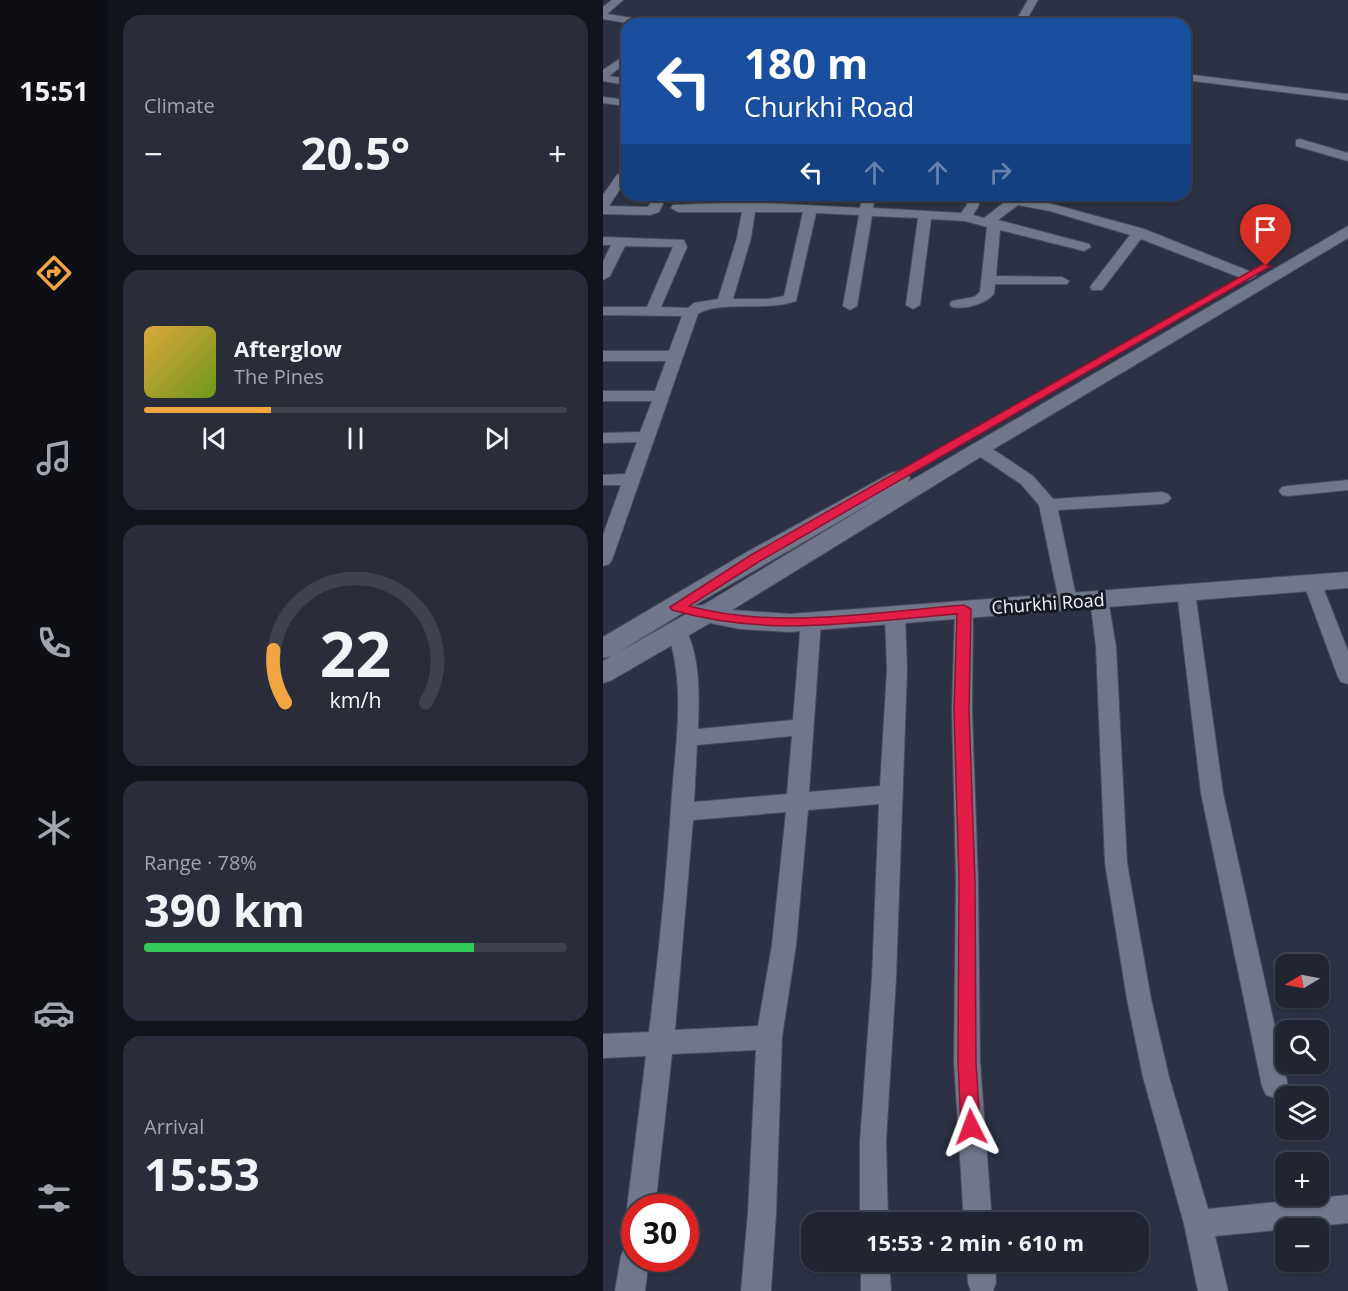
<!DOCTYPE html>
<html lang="en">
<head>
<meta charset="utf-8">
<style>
	:root { --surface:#212532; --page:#292d3a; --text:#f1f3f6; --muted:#a2a5ac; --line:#3e424d; --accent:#f3a443 }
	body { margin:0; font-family:"Open Sans",sans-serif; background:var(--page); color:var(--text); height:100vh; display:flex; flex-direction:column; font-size:22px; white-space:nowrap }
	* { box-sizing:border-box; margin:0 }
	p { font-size:20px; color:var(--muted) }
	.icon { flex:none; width:33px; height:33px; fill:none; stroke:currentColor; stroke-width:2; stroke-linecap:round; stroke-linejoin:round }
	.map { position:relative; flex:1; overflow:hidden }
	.drawer { display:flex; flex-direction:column; gap:15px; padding:15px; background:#12141c; width:495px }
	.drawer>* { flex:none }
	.guide { position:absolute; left:18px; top:18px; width:570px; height:183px; border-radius:18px; box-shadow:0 2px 4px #0004,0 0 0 2px var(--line); background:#1a4fa0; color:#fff; overflow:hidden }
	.needle { width:39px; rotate:260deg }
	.tools { position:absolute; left:672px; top:954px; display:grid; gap:12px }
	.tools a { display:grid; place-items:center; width:54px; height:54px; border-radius:12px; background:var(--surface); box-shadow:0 2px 4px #0004,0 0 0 2px var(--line); font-size:30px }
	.speed { position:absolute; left:18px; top:1194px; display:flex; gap:12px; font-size:30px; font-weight:700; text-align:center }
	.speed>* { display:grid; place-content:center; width:78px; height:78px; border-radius:50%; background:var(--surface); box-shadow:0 2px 4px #0004,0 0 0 2px var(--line); line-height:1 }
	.speed .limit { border:9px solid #d22; background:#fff; color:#111 }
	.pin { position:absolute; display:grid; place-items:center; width:51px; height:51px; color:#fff; margin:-62px -26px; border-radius:50% 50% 50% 0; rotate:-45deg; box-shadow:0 0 6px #0007 }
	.pin .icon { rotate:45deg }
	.me { position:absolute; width:66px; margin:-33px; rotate:357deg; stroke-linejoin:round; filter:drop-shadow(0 0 4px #0008) }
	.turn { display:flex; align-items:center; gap:21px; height:126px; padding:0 24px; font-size:27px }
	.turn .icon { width:78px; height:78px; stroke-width:2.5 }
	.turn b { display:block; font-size:42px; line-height:51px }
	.lanes { display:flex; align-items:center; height:57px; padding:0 24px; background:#0003; justify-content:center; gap:30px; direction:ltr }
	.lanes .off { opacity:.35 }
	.big { font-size:45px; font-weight:700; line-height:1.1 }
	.drawer .tile { flex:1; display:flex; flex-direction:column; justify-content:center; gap:9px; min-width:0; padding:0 21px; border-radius:18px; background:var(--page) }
	.drawer .dial { align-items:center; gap:0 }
	.dial svg { height:156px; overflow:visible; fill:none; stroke:var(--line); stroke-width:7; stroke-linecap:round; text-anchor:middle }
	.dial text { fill:var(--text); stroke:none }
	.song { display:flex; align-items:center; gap:18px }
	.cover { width:72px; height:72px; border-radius:9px; background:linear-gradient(135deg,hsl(40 70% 55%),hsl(80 70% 35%)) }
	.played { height:6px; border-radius:3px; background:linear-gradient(90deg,var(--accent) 30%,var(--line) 30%) }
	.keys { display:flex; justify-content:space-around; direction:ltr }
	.heat { display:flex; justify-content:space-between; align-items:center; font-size:33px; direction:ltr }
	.charge { height:9px; border-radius:4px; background:linear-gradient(90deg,#34c759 78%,var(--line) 0) }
	.trip { position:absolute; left:198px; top:1212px; width:348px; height:60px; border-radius:18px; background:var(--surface); box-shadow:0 2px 4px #0004,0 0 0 2px var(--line); font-weight:700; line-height:60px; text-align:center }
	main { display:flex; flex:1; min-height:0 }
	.tab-bar { display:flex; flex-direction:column; width:108px; justify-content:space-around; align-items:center; background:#0d0f14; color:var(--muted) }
	.tab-bar .icon { width:42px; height:42px }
	.tab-bar .selected { color:var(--accent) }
	.tab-bar b { font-size:27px; color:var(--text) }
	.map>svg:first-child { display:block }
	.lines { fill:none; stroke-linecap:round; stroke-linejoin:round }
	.minor-casing { stroke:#4a4d5c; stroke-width:2 }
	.tertiary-casing { stroke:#4a4d5c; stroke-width:2 }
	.minor { fill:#70778b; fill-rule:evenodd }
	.tertiary { fill:#70778b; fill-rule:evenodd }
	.route { fill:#e11d48; stroke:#92132f; stroke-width:1.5 }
	.labels { text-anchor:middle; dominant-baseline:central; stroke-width:6; stroke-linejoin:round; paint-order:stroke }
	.street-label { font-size:18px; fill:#f0f3ff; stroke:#171a22 }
</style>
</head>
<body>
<main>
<nav class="tab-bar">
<b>15:51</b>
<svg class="icon selected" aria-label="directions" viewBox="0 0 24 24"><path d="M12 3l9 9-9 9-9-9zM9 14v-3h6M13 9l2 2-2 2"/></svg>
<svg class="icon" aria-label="music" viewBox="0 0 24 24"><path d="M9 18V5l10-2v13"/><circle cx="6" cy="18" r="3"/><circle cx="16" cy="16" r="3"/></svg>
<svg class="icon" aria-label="phone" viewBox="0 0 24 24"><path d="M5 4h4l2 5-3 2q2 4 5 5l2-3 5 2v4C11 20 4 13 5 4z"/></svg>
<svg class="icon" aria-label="climate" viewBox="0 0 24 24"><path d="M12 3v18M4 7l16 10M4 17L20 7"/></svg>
<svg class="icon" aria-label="car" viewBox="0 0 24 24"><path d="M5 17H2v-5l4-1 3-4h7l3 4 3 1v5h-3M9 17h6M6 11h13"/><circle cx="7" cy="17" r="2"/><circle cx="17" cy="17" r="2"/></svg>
<svg class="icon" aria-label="filters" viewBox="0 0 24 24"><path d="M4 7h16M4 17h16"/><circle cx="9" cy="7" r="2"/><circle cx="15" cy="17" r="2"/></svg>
</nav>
<section class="drawer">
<div class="tile"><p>Climate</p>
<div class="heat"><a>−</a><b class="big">20.5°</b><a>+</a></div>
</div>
<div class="tile">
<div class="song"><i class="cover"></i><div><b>Afterglow</b><p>The Pines</p></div></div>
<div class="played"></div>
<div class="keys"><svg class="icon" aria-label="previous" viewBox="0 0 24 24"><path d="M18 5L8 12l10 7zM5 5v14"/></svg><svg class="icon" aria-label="pause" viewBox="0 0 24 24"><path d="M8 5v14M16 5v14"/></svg><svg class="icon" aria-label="next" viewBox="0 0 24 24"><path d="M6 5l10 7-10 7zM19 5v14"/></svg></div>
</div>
<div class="tile dial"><svg viewBox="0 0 100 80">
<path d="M14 69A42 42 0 1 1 86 69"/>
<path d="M14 69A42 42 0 0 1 8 42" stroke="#f3a443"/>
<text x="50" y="56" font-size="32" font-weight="700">22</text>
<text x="50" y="72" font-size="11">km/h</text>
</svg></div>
<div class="tile"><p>Range · 78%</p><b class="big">390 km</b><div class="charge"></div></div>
<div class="tile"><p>Arrival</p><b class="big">15:53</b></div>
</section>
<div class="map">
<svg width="745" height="1291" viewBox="0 0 745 1291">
	<rect width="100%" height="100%" fill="#2c3143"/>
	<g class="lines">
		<defs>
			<path id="minor" d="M9,0H20L4,14L49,21L54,24H30L0,19V7Z
				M425,0H435L421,24H411Z
				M24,54V62L6,76L24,79V85L0,81V70Z
				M582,74L745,94V100L582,80Z
				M0,97L24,100V106L0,103Z
				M697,139L745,153V161L693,146V140Z
				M18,174L24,178L6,206L45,207L52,195H64L56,212L47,215L0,214V195L14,175Z
				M260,195H272L270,208L358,213L364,205L363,195H375L376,205L370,215L381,218L407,198L423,197L541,229L651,273L653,276L646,280L641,279L538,239L499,290H489L487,287L527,235L447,211L415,205L395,220L486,244L488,247L481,251L397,230L393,276L459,277L466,281L464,284H392L391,294C382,304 362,310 349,307L347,304L349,301L371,297L377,292L384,227L362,221L328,219L317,305L310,309L303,305L315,218L269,216L254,306L247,310L240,306L256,215L213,213L193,301C163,312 116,300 95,314L9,560L6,564L0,566V535L18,485H0V475L22,474L34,442L0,443V433L37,432L49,401H0V391H52L63,361H0V351H66L79,316L0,315V307H44L70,247L22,246L7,276L0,280V262L8,245H0V237L81,240L84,247L58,307L85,308L91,303L115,299L134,238L139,212H75L68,208L70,205L146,202L257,208ZM152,212H200L181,296L165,299H130L148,238Z
				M376,443L382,444L430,476L450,499L559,492L565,494L568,498L565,502L559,504L455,510L474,601L472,606L465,608L458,606L456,601L436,505L418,484L370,452L368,448L370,444Z
				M745,480V490L685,496L679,495L676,491L679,487L685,486Z
				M709,576L716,578L718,582L745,651V684L738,682L735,677L700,582L702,578Z
				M583,586L590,587L592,592L620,793L685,1086L681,1095L672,1098L663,1095L659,1086L598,793L574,592L576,587Z
				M496,592L503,594L505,599L513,647L524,863L548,999L566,1077L605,1209L745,1195V1223L612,1236L625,1291H595L581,1224L540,1077L524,999L502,863L493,647L487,599L489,594Z
				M361,602L368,604L370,609L369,710L375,880L377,1062L389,1222H361L351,1062L353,880L349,710L352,609L354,604Z
				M292,608L299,610L302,615L304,670L293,978L283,1141L285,1222H257V1141L269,978L276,804L205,810L193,945L179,1037L173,1213L168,1291H138L145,1213L153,1050L69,1054L52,1208H32V1219L28,1218L24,1208L43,1056L0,1058V1034L46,1032C56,953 64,873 69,794C73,740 83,684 64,631L67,626L74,624L81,626C98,656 96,696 95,729L190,720L198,621L201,616L208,614L215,616L218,621L206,792L277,786L284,670L282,615L285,610ZM189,736L184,794L91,802L94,745ZM183,812L169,945L155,1026L72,1030L90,820Z
				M32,1242V1258H46L42,1291H12L18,1256L22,1246Z
				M258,1262H286L288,1291H258Z
				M364,1262H392L393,1283L390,1291H368L365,1283Z"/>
			<path id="tertiary" d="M745,226V238L384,453L129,610L187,614L745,572V588L187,632L137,629L107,623L9,680L0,683V661L85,613L88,608L9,656L0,658V637L144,552L288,473L296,471L304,473L307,478L305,482ZM282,495L100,605L90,606Z"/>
		</defs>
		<use href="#minor" class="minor-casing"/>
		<use href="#tertiary" class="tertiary-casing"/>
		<use href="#minor" class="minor"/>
		<use href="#tertiary" class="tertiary"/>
	</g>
	<path class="route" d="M660,264L668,266L157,561L86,606C173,630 272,612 361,605L368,609L366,710L372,880L373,1062L377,1127L374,1134L368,1136L361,1134L358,1127L355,1062L356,880L351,710L354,614C256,622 166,638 69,610L67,607L148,555Z"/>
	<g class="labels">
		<g class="street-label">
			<text transform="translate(445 603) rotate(-4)">Churkhi Road</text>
		</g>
	</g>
</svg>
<div class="tools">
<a><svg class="needle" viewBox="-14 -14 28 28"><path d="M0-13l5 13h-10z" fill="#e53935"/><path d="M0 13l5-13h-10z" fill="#a2a5ac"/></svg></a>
<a><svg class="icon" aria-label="search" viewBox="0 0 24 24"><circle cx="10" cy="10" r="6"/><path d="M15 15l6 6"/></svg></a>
<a><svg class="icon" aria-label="layers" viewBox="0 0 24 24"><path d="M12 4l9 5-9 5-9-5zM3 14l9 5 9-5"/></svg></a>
<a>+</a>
<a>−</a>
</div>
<div class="speed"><div class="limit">30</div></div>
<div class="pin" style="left:663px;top:266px;background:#d93025"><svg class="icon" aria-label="arrive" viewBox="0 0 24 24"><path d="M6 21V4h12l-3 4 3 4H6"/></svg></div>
<svg class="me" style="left:368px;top:1127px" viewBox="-20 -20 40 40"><path d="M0-17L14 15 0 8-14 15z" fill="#e11d48" stroke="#fff" stroke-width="4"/></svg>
<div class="trip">15:53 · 2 min · 610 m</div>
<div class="guide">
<div class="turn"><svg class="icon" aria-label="left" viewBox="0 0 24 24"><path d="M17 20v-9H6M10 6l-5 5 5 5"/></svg><div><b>180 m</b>Churkhi Road</div></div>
<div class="lanes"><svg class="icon" aria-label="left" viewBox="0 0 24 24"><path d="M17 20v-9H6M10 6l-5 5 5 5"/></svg><svg class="icon off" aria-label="ahead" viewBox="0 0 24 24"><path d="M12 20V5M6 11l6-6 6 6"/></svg><svg class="icon off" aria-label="ahead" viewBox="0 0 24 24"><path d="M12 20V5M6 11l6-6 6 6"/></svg><svg class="icon off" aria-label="right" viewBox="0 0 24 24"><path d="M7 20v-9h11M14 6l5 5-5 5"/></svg></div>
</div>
</div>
</main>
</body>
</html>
